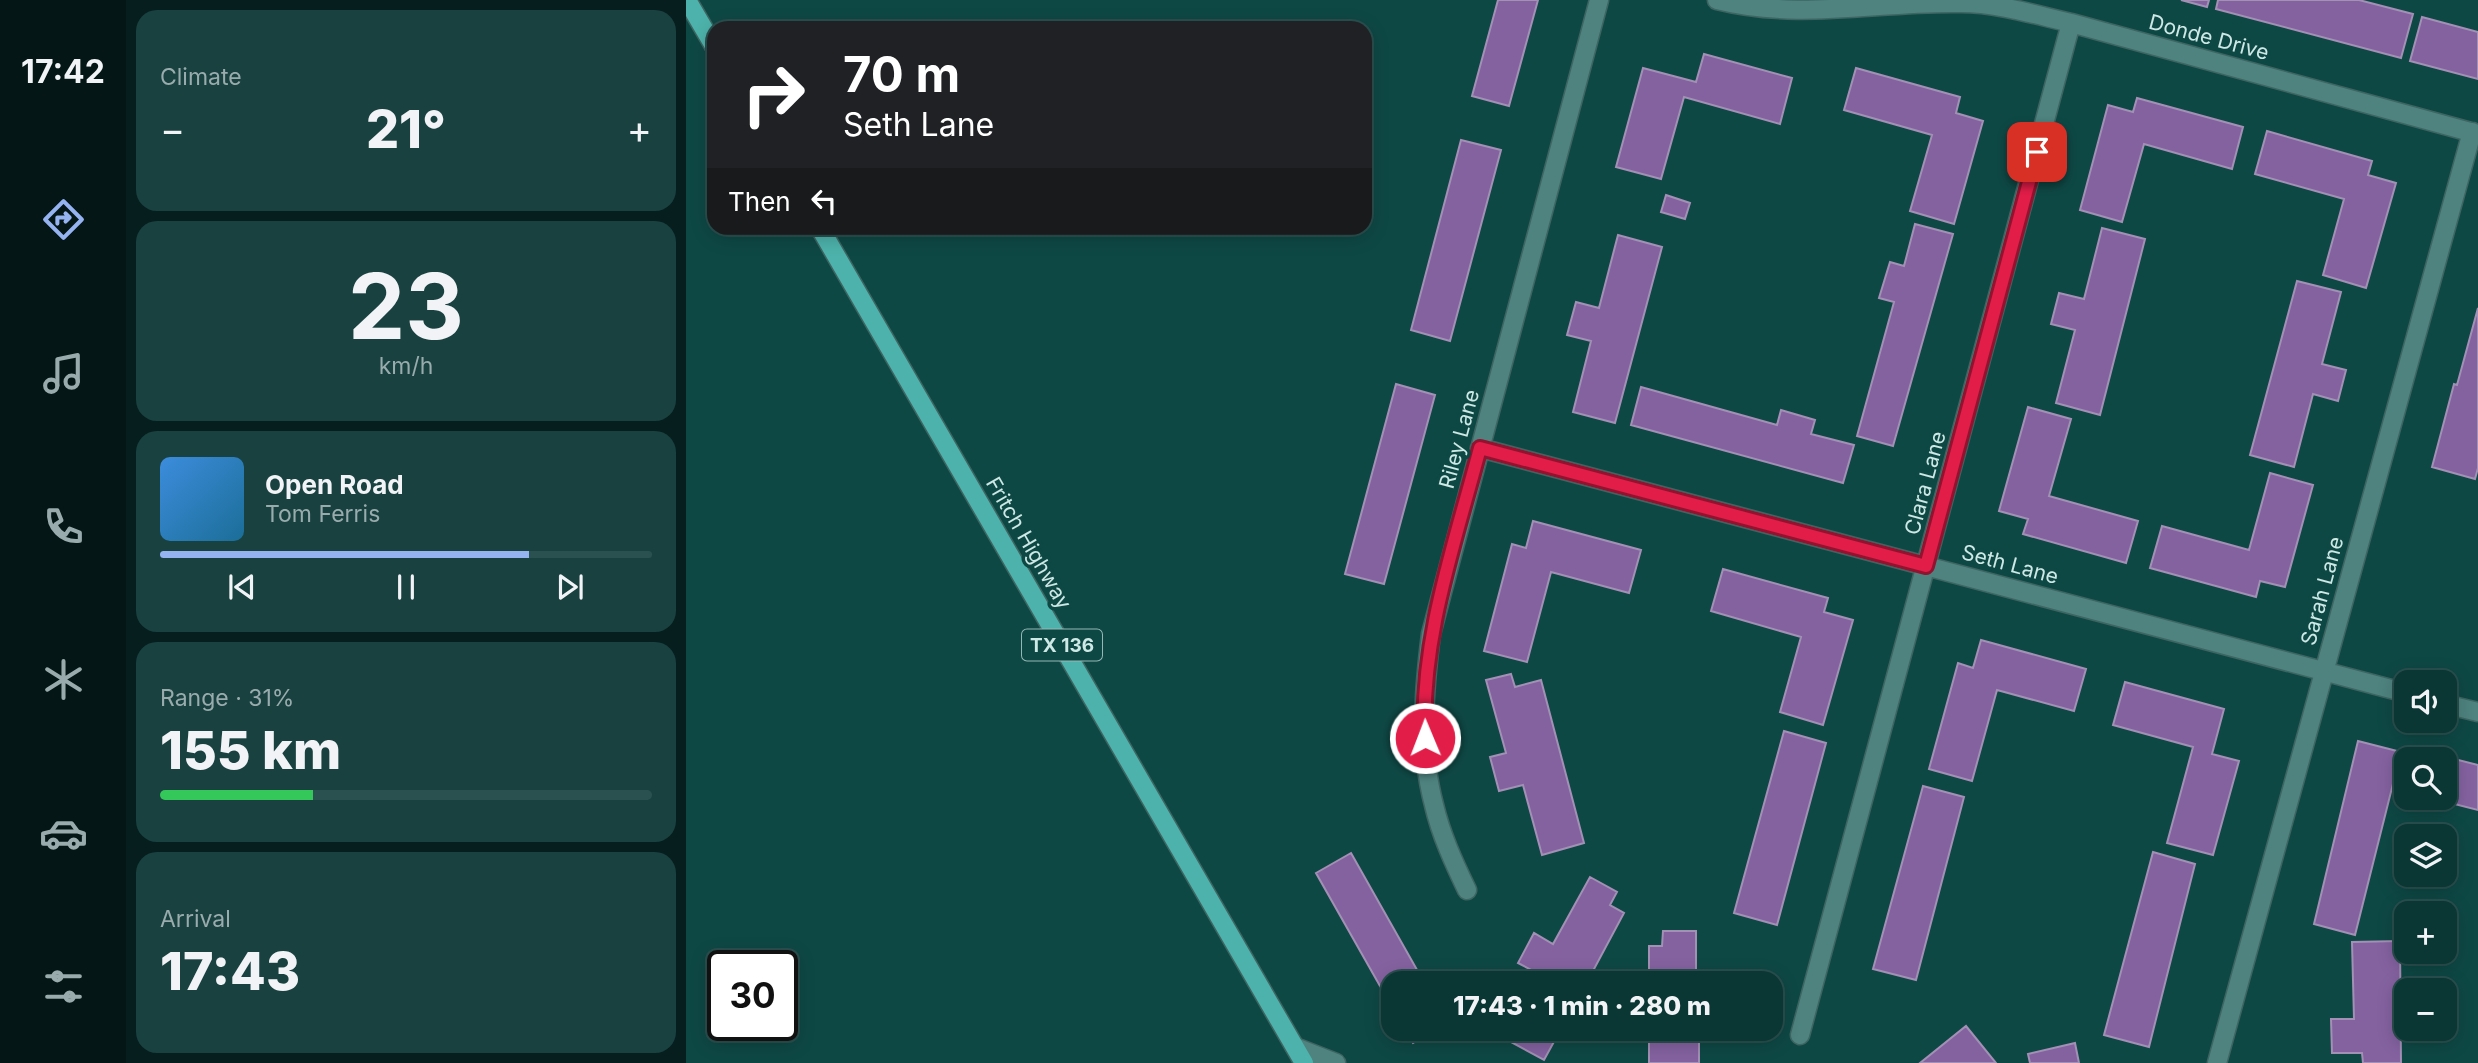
<!DOCTYPE html>
<html lang="en">
<head>
<meta charset="utf-8">
<style>
	:root { --surface:#0a3634; --page:#184140; --text:#f1f3f6; --muted:#99abac; --line:#2a504f; --accent:#95b2f1 }
	body { margin:0; font-family:Inter,sans-serif; background:var(--page); color:var(--text); height:100vh; display:flex; flex-direction:column; font-size:26px; white-space:nowrap }
	* { box-sizing:border-box; margin:0 }
	p { font-size:23px; color:var(--muted) }
	.icon { flex:none; width:38px; height:38px; fill:none; stroke:currentColor; stroke-width:2; stroke-linecap:round; stroke-linejoin:round }
	.map { position:relative; flex:1; overflow:hidden }
	.drawer { display:flex; flex-direction:column; gap:10px; padding:10px; background:#061e1d; width:560px }
	.drawer>* { flex:none }
	.top-card { position:absolute; left:21px; top:21px; width:665px; height:214px; border-radius:21px; box-shadow:0 4px 18px #0003,0 0 0 2px var(--line); background:#202124; color:#fff; overflow:hidden }
	.fabs { position:absolute; left:1708px; top:670px; display:grid; gap:14px }
	.fabs a { display:grid; place-items:center; width:63px; height:63px; border-radius:14px; background:var(--surface); box-shadow:0 4px 18px #0003,0 0 0 2px var(--line); font-size:35px }
	.speed { position:absolute; left:21px; top:950px; display:flex; gap:14px; font-size:35px; font-weight:700; text-align:center }
	.speed>* { display:grid; place-content:center; width:91px; height:91px; border-radius:50%; background:var(--surface); box-shadow:0 4px 18px #0003,0 0 0 2px var(--line); line-height:1 }
	.speed .limit { border:4px solid #111; border-radius:10px; background:#fff; color:#111 }
	.pin { position:absolute; display:grid; place-items:center; width:60px; height:60px; color:#fff; margin:-30px; border-radius:14px; box-shadow:0 4px 10px #0006 }
	.me { position:absolute; width:77px; margin:-38px; rotate:359deg; stroke-linejoin:round; filter:drop-shadow(0 0 5px #0008) }
	.turn { display:flex; align-items:center; gap:24px; height:147px; padding:0 21px; font-size:32px }
	.turn .icon { width:91px; height:91px; stroke-width:2.5 }
	.turn b { display:block; font-size:49px; line-height:60px }
	.then { display:flex; align-items:center; height:66px; padding:0 21px; background:#0003; gap:14px; font-size:26px }
	.big { font-size:52px; font-weight:800; line-height:1.1 }
	.drawer .widget { flex:1; display:flex; flex-direction:column; justify-content:center; gap:10px; min-width:0; padding:0 24px; border-radius:21px; background:var(--page) }
	.drawer .dial { align-items:center; gap:0 }
	.dial b { font-size:91px; line-height:1 }
	.song { display:flex; align-items:center; gap:21px }
	.cover { width:84px; height:84px; border-radius:10px; background:linear-gradient(135deg,hsl(210 70% 55%),hsl(200 70% 35%)) }
	.played { height:7px; border-radius:4px; background:linear-gradient(90deg,var(--accent) 75%,var(--line) 75%) }
	.keys { display:flex; justify-content:space-around; direction:ltr }
	.heat { display:flex; justify-content:space-between; align-items:center; font-size:38px; direction:ltr }
	.charge { height:10px; border-radius:5px; background:linear-gradient(90deg,#34c759 31%,var(--line) 0) }
	.trip { position:absolute; left:695px; top:971px; width:402px; height:70px; border-radius:21px; background:var(--surface); box-shadow:0 4px 18px #0003,0 0 0 2px var(--line); font-weight:800; line-height:70px; text-align:center }
	main { display:flex; flex:1; min-height:0 }
	.dock { display:flex; flex-direction:column; width:126px; justify-content:space-around; align-items:center; background:#041615; color:var(--muted) }
	.dock .icon { width:49px; height:49px }
	.dock .active { color:var(--accent) }
	.dock b { font-size:32px; color:var(--text) }
	.map>svg:first-child { display:block }
	.building { fill:#8462a0; stroke:#a390b5; stroke-width:2 }
	.lines { fill:none; stroke-linecap:round; stroke-linejoin:round }
	.street-casing { stroke:#3e6562; stroke-width:21 }
	.primary-casing { stroke:#3e6562; stroke-width:21 }
	.street { stroke:#4e837f; stroke-width:18 }
	.primary { stroke:#4db2ab; stroke-width:18 }
	.route-casing { stroke:#92132f; stroke-width:18 }
	.route { stroke:#e11d48; stroke-width:12 }
	.labels { text-anchor:middle; dominant-baseline:central; stroke-width:7; stroke-linejoin:round; paint-order:stroke }
	.shield { fill:#0e4845; stroke:#94b8b5; stroke-width:2 }
	.shield-label { font-size:19px; font-weight:bold; fill:#cde8e5 }
	.street-label { font-size:21px; fill:#cde8e5; stroke:#0e4845 }
</style>
</head>
<body>
<main>
<nav class="dock">
<b>17:42</b>
<svg class="icon active" aria-label="directions" viewBox="0 0 24 24"><path d="M12 3l9 9-9 9-9-9zM9 14v-3h6M13 9l2 2-2 2"/></svg>
<svg class="icon" aria-label="music" viewBox="0 0 24 24"><path d="M9 18V5l10-2v13"/><circle cx="6" cy="18" r="3"/><circle cx="16" cy="16" r="3"/></svg>
<svg class="icon" aria-label="phone" viewBox="0 0 24 24"><path d="M5 4h4l2 5-3 2q2 4 5 5l2-3 5 2v4C11 20 4 13 5 4z"/></svg>
<svg class="icon" aria-label="climate" viewBox="0 0 24 24"><path d="M12 3v18M4 7l16 10M4 17L20 7"/></svg>
<svg class="icon" aria-label="car" viewBox="0 0 24 24"><path d="M5 17H2v-5l4-1 3-4h7l3 4 3 1v5h-3M9 17h6M6 11h13"/><circle cx="7" cy="17" r="2"/><circle cx="17" cy="17" r="2"/></svg>
<svg class="icon" aria-label="filters" viewBox="0 0 24 24"><path d="M4 7h16M4 17h16"/><circle cx="9" cy="7" r="2"/><circle cx="15" cy="17" r="2"/></svg>
</nav>
<section class="drawer">
<div class="widget"><p>Climate</p>
<div class="heat"><a>−</a><b class="big">21°</b><a>+</a></div>
</div>
<div class="widget dial"><b>23</b><p>km/h</p></div>
<div class="widget">
<div class="song"><i class="cover"></i><div><b>Open Road</b><p>Tom Ferris</p></div></div>
<div class="played"></div>
<div class="keys"><svg class="icon" aria-label="previous" viewBox="0 0 24 24"><path d="M18 5L8 12l10 7zM5 5v14"/></svg><svg class="icon" aria-label="pause" viewBox="0 0 24 24"><path d="M8 5v14M16 5v14"/></svg><svg class="icon" aria-label="next" viewBox="0 0 24 24"><path d="M6 5l10 7-10 7zM19 5v14"/></svg></div>
</div>
<div class="widget"><p>Range · 31%</p><b class="big">155 km</b><div class="charge"></div></div>
<div class="widget"><p>Arrival</p><b class="big">17:43</b></div>
</section>
<div class="map">
<svg width="1792" height="1063" viewBox="0 0 1792 1063">
	<rect width="100%" height="100%" fill="#0e4845"/>
	<path class="building" d="M812,0H852L823,106L786,96Z
		M1495,0H1523L1521,7Z
		M1532,0H1673L1727,14L1715,58L1530,9Z
		M1736,17L1792,32V79L1724,61Z
		M1018,54L1106,78L1094,124L998,97L975,179L930,167L957,68L1010,82Z
		M1170,68L1274,97L1270,113L1297,121L1268,224L1224,211L1246,135L1158,110Z
		M1451,98L1557,127L1546,169L1458,144L1436,222L1394,210L1422,105L1447,112Z
		M1581,131L1686,161L1682,175L1710,183L1680,288L1637,275L1658,199L1569,174Z
		M775,140L815,150L764,341L725,330Z
		M980,195L1004,203L999,219L975,212Z
		M1229,224L1267,234L1207,446L1171,436L1208,302L1193,298L1204,262L1218,266Z
		M1416,228L1459,239L1414,415L1370,403L1389,330L1365,324L1373,293L1398,299Z
		M932,235L976,247L929,423L887,412L905,341L881,335L890,302L913,308Z
		M1611,281L1655,292L1636,364L1660,370L1652,401L1627,394L1608,467L1564,455Z
		M1792,308V468L1789,479L1746,467L1768,384L1771,385Z
		M710,384L749,395L698,584L659,574Z
		M955,387L1091,425L1095,410L1129,420L1125,434L1168,445L1157,483L945,425Z
		M1342,407L1385,419L1363,496L1452,521L1440,563L1337,534L1342,519L1313,511Z
		M1584,473L1627,485L1599,587L1574,581L1570,597L1464,568L1476,526L1563,550Z
		M847,521L955,550L943,593L865,572L841,662L798,651L826,544L840,548Z
		M1037,569L1142,598L1138,612L1167,620L1137,725L1094,712L1115,637L1025,611Z
		M1295,640L1400,669L1388,711L1311,690L1286,781L1243,769L1272,663L1287,668Z
		M825,674L829,687L855,680L898,843L856,855L837,785L813,791L804,757L820,753L800,680Z
		M1439,682L1538,709L1526,754L1553,761L1527,855L1481,843L1507,747L1427,725Z
		M1098,731L1140,743L1091,925L1048,913Z
		M1672,741L1715,752L1669,935L1628,924Z
		M1737,751L1792,765V810L1745,798H1759V760H1735Z
		M1237,786L1278,797L1230,980L1187,969Z
		M1467,852L1509,864L1463,1047L1418,1035Z
		M665,853L739,984H707V1009L630,873Z
		M904,877L931,892L924,905L938,913L900,984H843L849,972L832,963L848,933L867,944Z
		M977,931H1010V984H963V946H976Z
		M1714,941L1715,1063H1677L1676,1053H1646L1645,1019H1668L1666,942Z
		M1280,1026L1310,1063H1234Z
		M719,1029H752L727,1043Z
		M818,1029H875L858,1060L814,1036Z
		M963,1029H1032V1038H1013V1063H963Z
		M1389,1043L1393,1063H1344L1342,1054Z"/>
	<g class="lines">
		<defs>
			<path id="street" d="M1031,0C1115,21 1192,1 1275,3C1312,3 1350,15 1385,23L1792,134
				M794,448L1720,693
				M1759,704L1792,712
				M781,890C768,863 755,835 748,805C733,749 738,690 745,634L913,0
				M1114,1035L1385,23
				M609,1047L650,1063
				M1531,1063L1786,132"/>
			<path id="primary" d="M1,0L28,46
				M134,228L618,1063"/>
		</defs>
		<use href="#street" class="street-casing"/>
		<use href="#primary" class="primary-casing"/>
		<use href="#street" class="street"/>
		<use href="#primary" class="primary"/>
	</g>
	<g class="lines">
		<defs>
			<path id="route" d="M739,738C734,640 769,543 794,448L1240,566L1351,152"/>
		</defs>
		<use href="#route" class="route-casing"/>
		<use href="#route" class="route"/>
	</g>
	<g class="labels">
		<rect class="shield" x="336" y="629.5" width="80" height="31" rx="5"/>
		<g class="shield-label">
			<text x="376" y="645">TX 136</text>
		</g>
		<g class="street-label">
			<text transform="translate(1523 37) rotate(15)">Donde Drive</text>
			<text transform="translate(773 439) rotate(-75)">Riley Lane</text>
			<text transform="translate(1239 483) rotate(-75)">Clara Lane</text>
			<text transform="translate(343 543) rotate(60)">Fritch Highway</text>
			<text transform="translate(1324 564) rotate(15)">Seth Lane</text>
			<text transform="translate(1636 591) rotate(-75)">Sarah Lane</text>
		</g>
	</g>
</svg>
<div class="fabs">
<a><svg class="icon" aria-label="sound" viewBox="0 0 24 24"><path d="M4 9h4l5-4v14l-5-4H4zM17 9q2 3 0 6"/></svg></a>
<a><svg class="icon" aria-label="search" viewBox="0 0 24 24"><circle cx="10" cy="10" r="6"/><path d="M15 15l6 6"/></svg></a>
<a><svg class="icon" aria-label="layers" viewBox="0 0 24 24"><path d="M12 4l9 5-9 5-9-5zM3 14l9 5 9-5"/></svg></a>
<a>+</a>
<a>−</a>
</div>
<div class="speed"><div class="limit">30</div></div>
<div class="pin" style="left:1351px;top:152px;background:#d93025"><svg class="icon" aria-label="arrive" viewBox="0 0 24 24"><path d="M6 21V4h12l-3 4 3 4H6"/></svg></div>
<svg class="me" style="left:739px;top:738px" viewBox="-20 -20 40 40"><circle r="17" fill="#e11d48" stroke="#fff" stroke-width="3"/><path d="M0-11L8 9 0 5-8 9z" fill="#fff"/></svg>
<div class="trip">17:43 · 1 min · 280 m</div>
<div class="top-card">
<div class="turn"><svg class="icon" aria-label="right" viewBox="0 0 24 24"><path d="M7 20v-9h11M14 6l5 5-5 5"/></svg><div><b>70 m</b>Seth Lane</div></div>
<div class="then">Then<svg class="icon" aria-label="left" viewBox="0 0 24 24"><path d="M17 20v-9H6M10 6l-5 5 5 5"/></svg></div>
</div>
</div>
</main>
</body>
</html>
